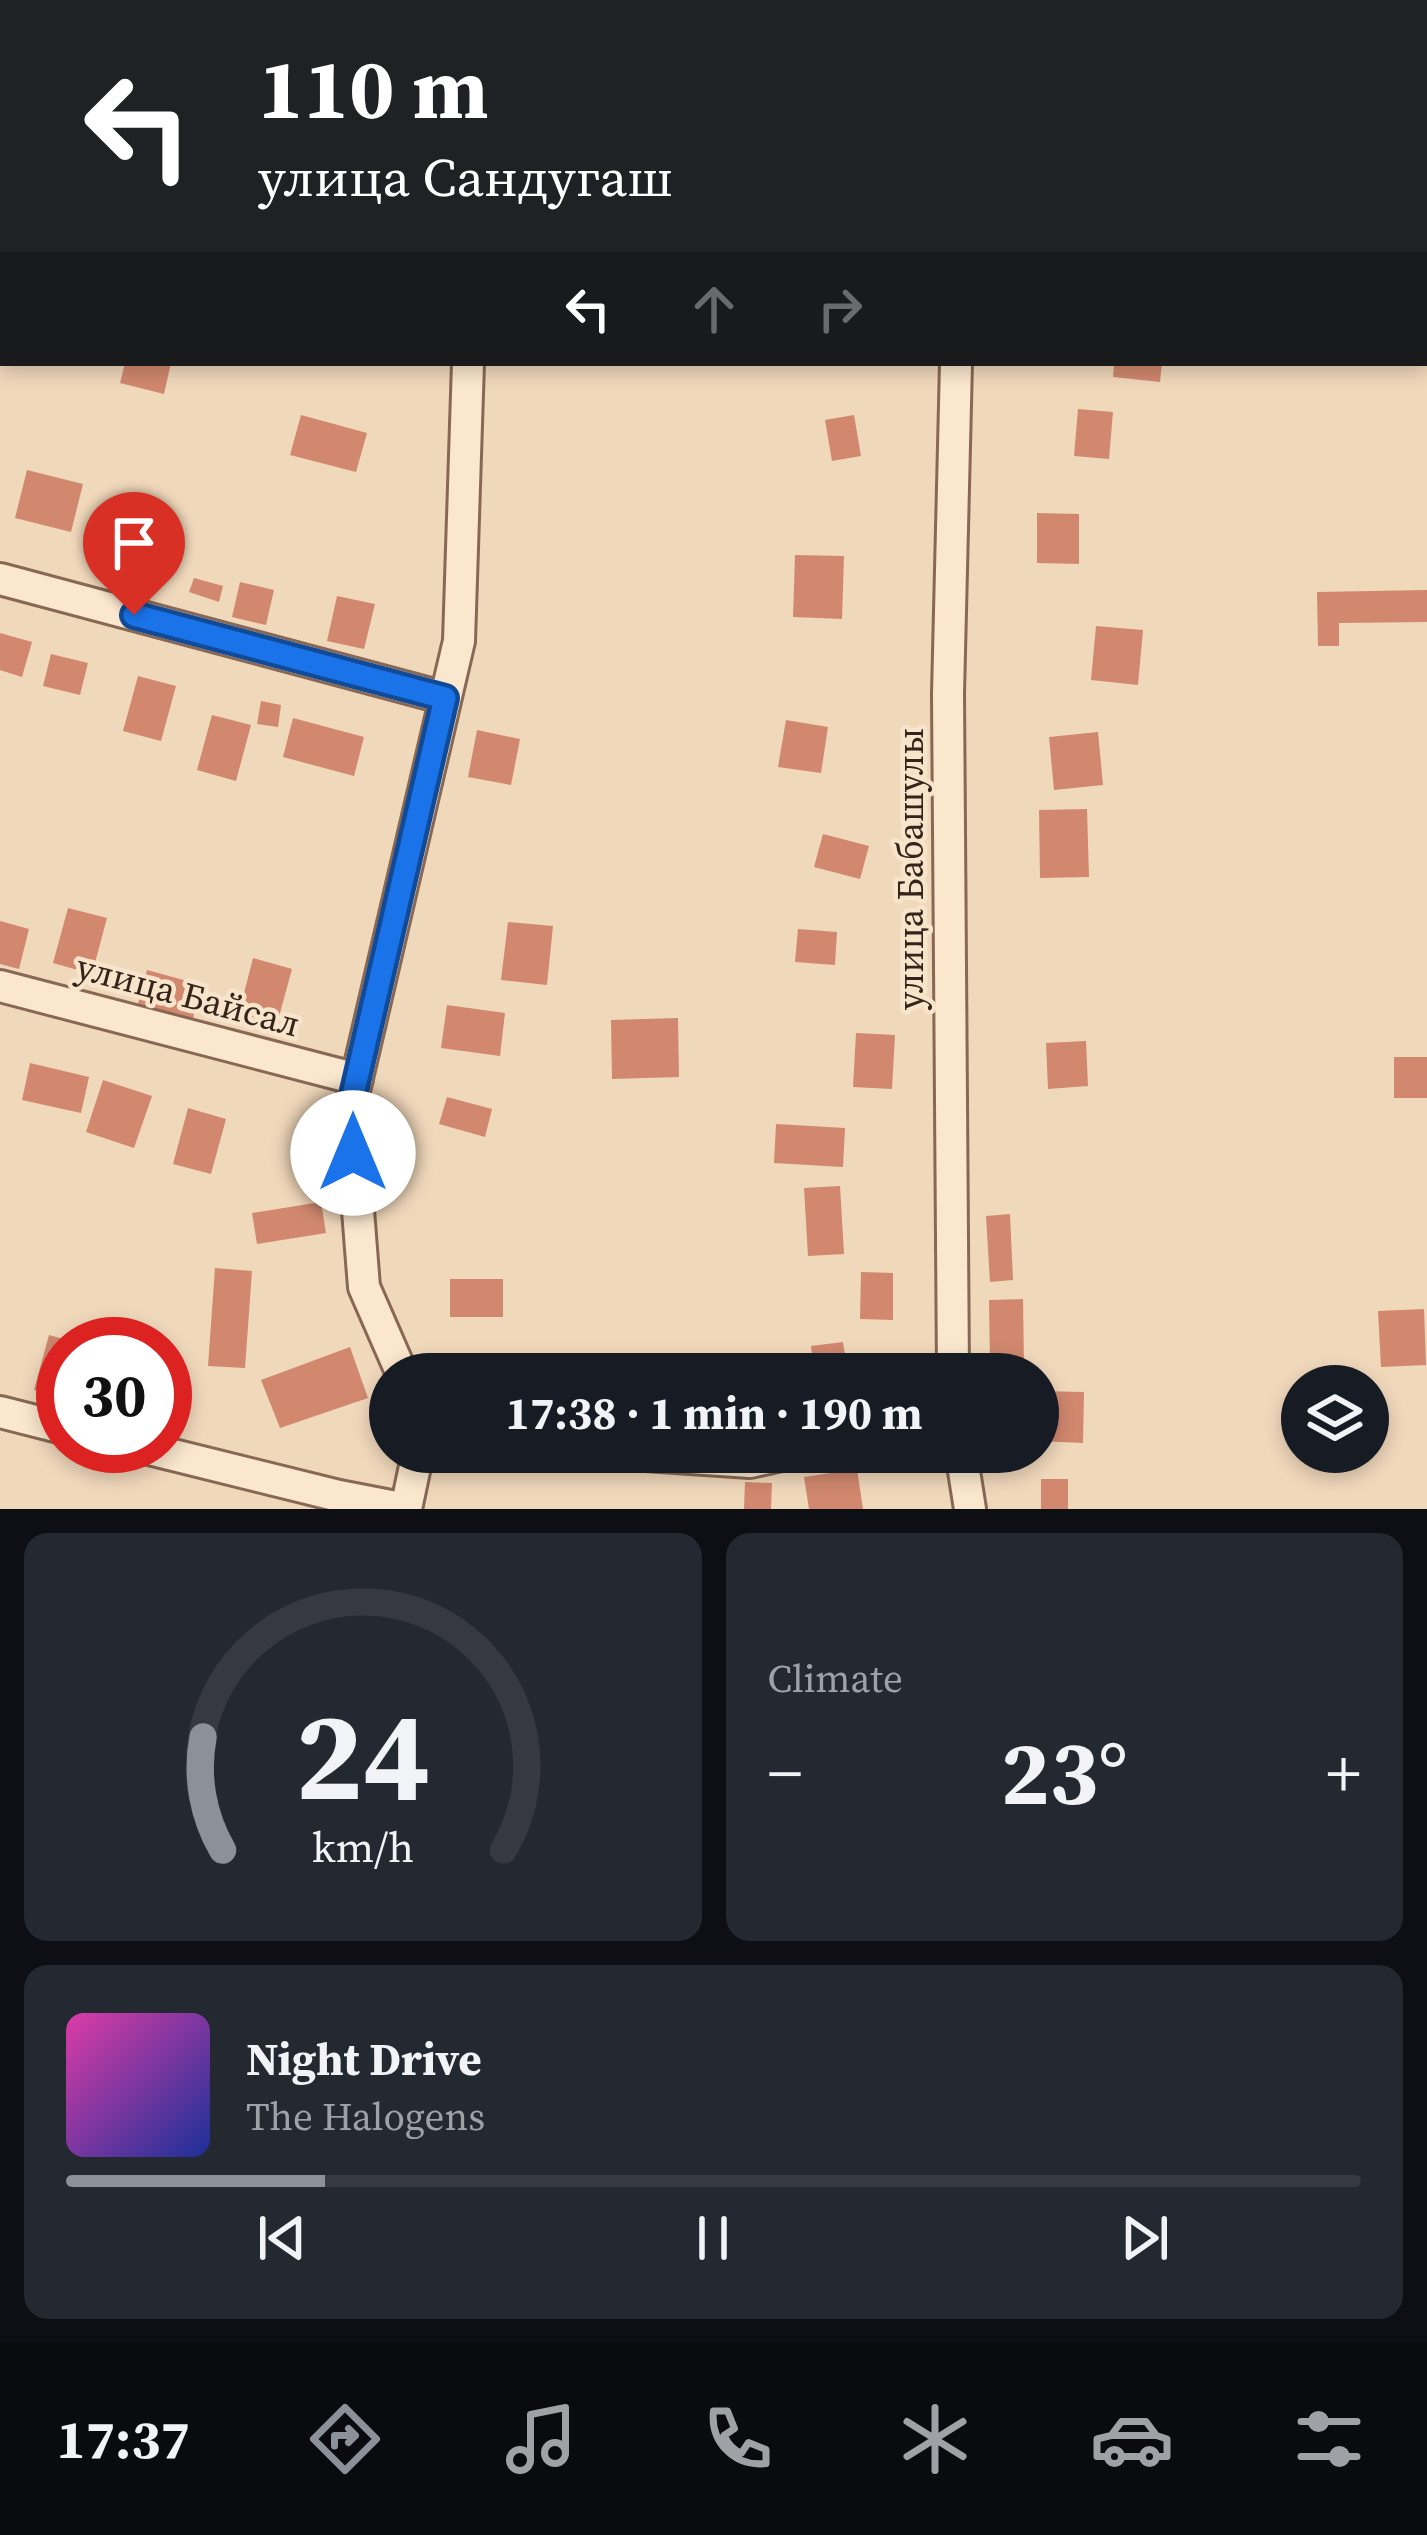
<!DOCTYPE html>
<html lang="en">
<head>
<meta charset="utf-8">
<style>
	:root { --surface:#171b24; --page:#242831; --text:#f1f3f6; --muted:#9ea1a6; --line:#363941; --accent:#8c9099 }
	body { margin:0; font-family:"Source Serif 4",serif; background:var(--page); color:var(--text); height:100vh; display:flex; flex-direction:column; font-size:45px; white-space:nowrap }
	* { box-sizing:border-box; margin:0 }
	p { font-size:39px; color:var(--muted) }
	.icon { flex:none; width:66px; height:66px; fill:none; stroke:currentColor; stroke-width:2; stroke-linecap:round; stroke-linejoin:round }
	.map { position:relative; height:1509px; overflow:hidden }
	.sheet { display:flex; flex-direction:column; gap:24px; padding:24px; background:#0d0f14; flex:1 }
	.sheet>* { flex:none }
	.banner { position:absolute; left:0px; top:0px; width:1428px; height:366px; box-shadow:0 6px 18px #0003; background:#202124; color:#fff; overflow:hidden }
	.controls { position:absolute; left:1281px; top:1365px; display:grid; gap:24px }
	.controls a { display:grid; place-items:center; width:108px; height:108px; border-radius:50%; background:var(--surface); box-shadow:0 6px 18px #0003; font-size:60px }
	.speed { position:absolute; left:36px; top:1317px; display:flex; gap:24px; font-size:60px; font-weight:700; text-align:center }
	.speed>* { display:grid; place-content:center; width:156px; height:156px; border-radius:50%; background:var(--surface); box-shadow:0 6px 18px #0003; line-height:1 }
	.speed .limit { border:18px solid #d22; background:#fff; color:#111 }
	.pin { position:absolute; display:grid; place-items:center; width:102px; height:102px; color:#fff; margin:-123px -51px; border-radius:50% 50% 50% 0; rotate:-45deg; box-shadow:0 0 12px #0007 }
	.pin .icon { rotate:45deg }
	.me { position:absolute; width:132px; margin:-66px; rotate:0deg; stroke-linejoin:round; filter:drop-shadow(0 0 9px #0008) }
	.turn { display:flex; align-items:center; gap:42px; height:252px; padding:0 60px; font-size:54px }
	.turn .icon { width:156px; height:156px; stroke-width:2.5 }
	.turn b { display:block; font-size:84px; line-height:102px }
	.lanes { display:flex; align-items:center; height:114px; padding:0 60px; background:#0003; justify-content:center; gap:60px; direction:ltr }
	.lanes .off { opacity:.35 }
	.big { font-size:90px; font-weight:700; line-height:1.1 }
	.sheet .card { flex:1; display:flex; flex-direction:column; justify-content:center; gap:18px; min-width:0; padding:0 42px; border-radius:24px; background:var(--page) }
	.sheet .dial { align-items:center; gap:0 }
	.dial svg { height:312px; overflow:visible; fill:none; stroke:var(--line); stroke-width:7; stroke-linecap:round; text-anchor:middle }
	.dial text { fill:var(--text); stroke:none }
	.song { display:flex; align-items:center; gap:36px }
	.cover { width:144px; height:144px; border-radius:18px; background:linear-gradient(135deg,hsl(320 70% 55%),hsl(230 70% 35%)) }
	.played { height:12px; border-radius:6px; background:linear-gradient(90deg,var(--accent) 20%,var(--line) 20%) }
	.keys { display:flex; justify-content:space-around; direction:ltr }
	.heat { display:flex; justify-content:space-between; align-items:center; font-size:66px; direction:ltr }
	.sheet .tiles { flex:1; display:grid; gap:24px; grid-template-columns:1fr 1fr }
	.card:last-child { grid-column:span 2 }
	.trip { position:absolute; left:369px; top:1353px; width:690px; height:120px; border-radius:60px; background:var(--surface); box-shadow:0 6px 18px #0003; font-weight:700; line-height:120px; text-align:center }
	.tab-bar { display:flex; height:192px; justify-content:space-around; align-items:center; background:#090b0e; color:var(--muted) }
	.tab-bar .icon { width:84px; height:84px }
	.tab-bar .current { color:var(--accent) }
	.tab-bar b { font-size:54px; color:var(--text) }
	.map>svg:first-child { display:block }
	.building { fill:#d1886e }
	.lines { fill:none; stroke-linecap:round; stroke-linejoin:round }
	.street-casing { stroke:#886854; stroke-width:36 }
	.street { stroke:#fbe7ce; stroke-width:30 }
	.route-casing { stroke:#114b97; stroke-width:30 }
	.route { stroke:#1a73e8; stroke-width:21 }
	.labels { text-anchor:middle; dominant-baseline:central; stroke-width:9; stroke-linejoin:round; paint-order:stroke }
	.street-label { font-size:36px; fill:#36231a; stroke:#f7e4cb }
</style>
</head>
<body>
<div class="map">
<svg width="1427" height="1509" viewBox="0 0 1427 1509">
	<rect width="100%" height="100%" fill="#f0d8bb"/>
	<path class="building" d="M125,363H171L164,394L120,383Z
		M1114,363H1162L1160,382L1113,377Z
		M1078,409L1113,412L1109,459L1074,456Z
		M301,415L367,433L356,472L290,455Z
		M854,415L861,456L832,461L825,420Z
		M27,470L83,484L71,532L15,518Z
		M1037,513L1079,514V564L1037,563Z
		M795,555L844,556L842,619L793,617Z
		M194,578L223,586L219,602L189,592Z
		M240,582L274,590L266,625L232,617Z
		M1427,590V622L1339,623V646H1318L1317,592Z
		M337,596L375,604L364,649L327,641Z
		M1096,626L1143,630L1138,685L1091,680Z
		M0,633L32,642L22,677L0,670Z
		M51,654L88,663L80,695L43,686Z
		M138,676L176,686L161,741L123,731Z
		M261,701L281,705L278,727L257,724Z
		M212,715L251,725L236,781L197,770Z
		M293,718L364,737L354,776L283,757Z
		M786,720L828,727L821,773L778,767Z
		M477,730L520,739L511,785L468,777Z
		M1098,732L1103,785L1054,790L1049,737Z
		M1087,809L1089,877L1040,878L1039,810Z
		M823,834L869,846L860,879L814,867Z
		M68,908L107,918L92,974L53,963Z
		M0,921L29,929L19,969L0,964Z
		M508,922L553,926L547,985L501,980Z
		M798,929L837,932L835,965L795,962Z
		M253,958L292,969L277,1024L239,1013Z
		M147,970L202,985L192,1022L137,1008Z
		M447,1005L505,1013L500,1056L441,1048Z
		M678,1018L679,1077L612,1079L611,1020Z
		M856,1033L895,1035L892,1089L853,1087Z
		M1086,1041L1088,1086L1048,1089L1046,1043Z
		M1394,1057H1427V1098H1394Z
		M30,1063L89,1077L81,1113L22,1100Z
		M103,1080L152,1096L134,1148L86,1132Z
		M447,1097L492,1109L485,1137L439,1124Z
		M188,1108L226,1119L211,1174L173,1164Z
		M776,1124L845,1128L843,1167L774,1163Z
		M840,1186L844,1254L808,1256L804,1188Z
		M321,1202L326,1233L257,1244L252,1213Z
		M1010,1214L1013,1280L990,1282L986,1216Z
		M215,1268L252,1271L245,1368L208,1366Z
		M861,1272L893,1273V1320L860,1319Z
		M450,1279H503V1317H450Z
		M1023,1299L1024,1365L990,1366L989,1300Z
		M1424,1309L1426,1365L1381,1367L1378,1311Z
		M49,1335L78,1343L63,1344V1398L34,1390Z
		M843,1342L848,1374H814L811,1346Z
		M350,1347L368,1398L280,1428L261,1380Z
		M517,1364L574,1368L573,1374H516Z
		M1038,1391L1084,1392L1083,1443L1038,1441Z
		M857,1469L863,1509H809L804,1477Z
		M1041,1479H1068V1509H1041Z
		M745,1482L772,1483L771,1509H744Z"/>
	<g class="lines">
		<defs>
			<path id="street" d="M503,3L504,0
				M965,3V0
				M0,155L3,156
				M0,225L3,214
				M0,579L445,698
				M0,986L357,1079
				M402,1374L364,1287L350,1108L459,641L468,363
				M953,1374L948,694L956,363
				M0,1412L63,1428
				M137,1446L339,1496L406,1509L418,1452
				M601,1452L750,1462L795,1452
				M961,1452L970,1509"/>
		</defs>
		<use href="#street" class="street-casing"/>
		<use href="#street" class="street"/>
	</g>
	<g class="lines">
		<defs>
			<path id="route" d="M134,615L445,698L350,1108L353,1153"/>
		</defs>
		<use href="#route" class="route-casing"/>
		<use href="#route" class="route"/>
	</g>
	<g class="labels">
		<g class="street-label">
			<text transform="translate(910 869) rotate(-90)">улица Бабашулы</text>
			<text transform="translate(188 995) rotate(15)">улица Байсал</text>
		</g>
	</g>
</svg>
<div class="controls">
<a><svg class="icon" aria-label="layers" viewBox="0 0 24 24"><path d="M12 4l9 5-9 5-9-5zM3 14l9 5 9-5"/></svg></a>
</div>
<div class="speed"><div class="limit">30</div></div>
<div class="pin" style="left:134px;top:615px;background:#d93025"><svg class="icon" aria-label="arrive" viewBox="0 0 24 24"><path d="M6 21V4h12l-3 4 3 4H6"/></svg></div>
<svg class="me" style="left:353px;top:1153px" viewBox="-20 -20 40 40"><circle r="19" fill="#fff"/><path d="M0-13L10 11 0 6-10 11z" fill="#1a73e8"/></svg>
<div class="trip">17:38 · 1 min · 190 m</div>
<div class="banner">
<div class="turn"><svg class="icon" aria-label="left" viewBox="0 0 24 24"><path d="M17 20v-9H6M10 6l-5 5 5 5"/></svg><div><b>110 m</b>улица Сандугаш</div></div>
<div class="lanes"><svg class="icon" aria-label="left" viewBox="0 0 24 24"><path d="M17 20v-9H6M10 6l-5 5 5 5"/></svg><svg class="icon off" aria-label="ahead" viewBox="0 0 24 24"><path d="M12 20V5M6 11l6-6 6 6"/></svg><svg class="icon off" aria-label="right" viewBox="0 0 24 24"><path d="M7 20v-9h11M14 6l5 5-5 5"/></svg></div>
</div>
</div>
<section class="sheet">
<div class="tiles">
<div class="card dial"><svg viewBox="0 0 100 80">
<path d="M14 69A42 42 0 1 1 86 69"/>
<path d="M14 69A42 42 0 0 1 9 40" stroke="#8c9099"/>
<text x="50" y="56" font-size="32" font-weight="700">24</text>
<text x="50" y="72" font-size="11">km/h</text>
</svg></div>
<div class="card"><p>Climate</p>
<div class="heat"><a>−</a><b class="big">23°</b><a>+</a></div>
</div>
<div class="card">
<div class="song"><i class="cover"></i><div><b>Night Drive</b><p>The Halogens</p></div></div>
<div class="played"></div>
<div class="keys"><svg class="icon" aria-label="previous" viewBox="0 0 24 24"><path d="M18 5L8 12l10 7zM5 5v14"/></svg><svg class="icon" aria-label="pause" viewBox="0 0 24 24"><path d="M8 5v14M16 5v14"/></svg><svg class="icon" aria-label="next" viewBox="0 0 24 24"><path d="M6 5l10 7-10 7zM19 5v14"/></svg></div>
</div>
</div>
</section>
<nav class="tab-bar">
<b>17:37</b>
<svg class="icon current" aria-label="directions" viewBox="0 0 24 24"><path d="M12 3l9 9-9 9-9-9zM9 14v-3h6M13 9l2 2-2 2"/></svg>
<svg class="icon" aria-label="music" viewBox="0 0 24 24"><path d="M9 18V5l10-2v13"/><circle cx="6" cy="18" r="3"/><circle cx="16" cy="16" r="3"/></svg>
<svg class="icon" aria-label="phone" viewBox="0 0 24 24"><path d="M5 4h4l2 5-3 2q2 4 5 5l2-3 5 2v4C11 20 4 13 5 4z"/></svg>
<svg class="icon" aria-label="climate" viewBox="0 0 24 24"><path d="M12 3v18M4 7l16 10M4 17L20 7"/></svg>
<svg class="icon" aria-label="car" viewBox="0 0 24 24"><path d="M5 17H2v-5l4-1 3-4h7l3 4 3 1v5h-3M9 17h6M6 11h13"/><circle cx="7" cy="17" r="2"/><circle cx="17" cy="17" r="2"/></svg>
<svg class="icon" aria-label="filters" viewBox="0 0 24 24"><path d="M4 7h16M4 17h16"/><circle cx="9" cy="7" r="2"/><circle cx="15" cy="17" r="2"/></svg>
</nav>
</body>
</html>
